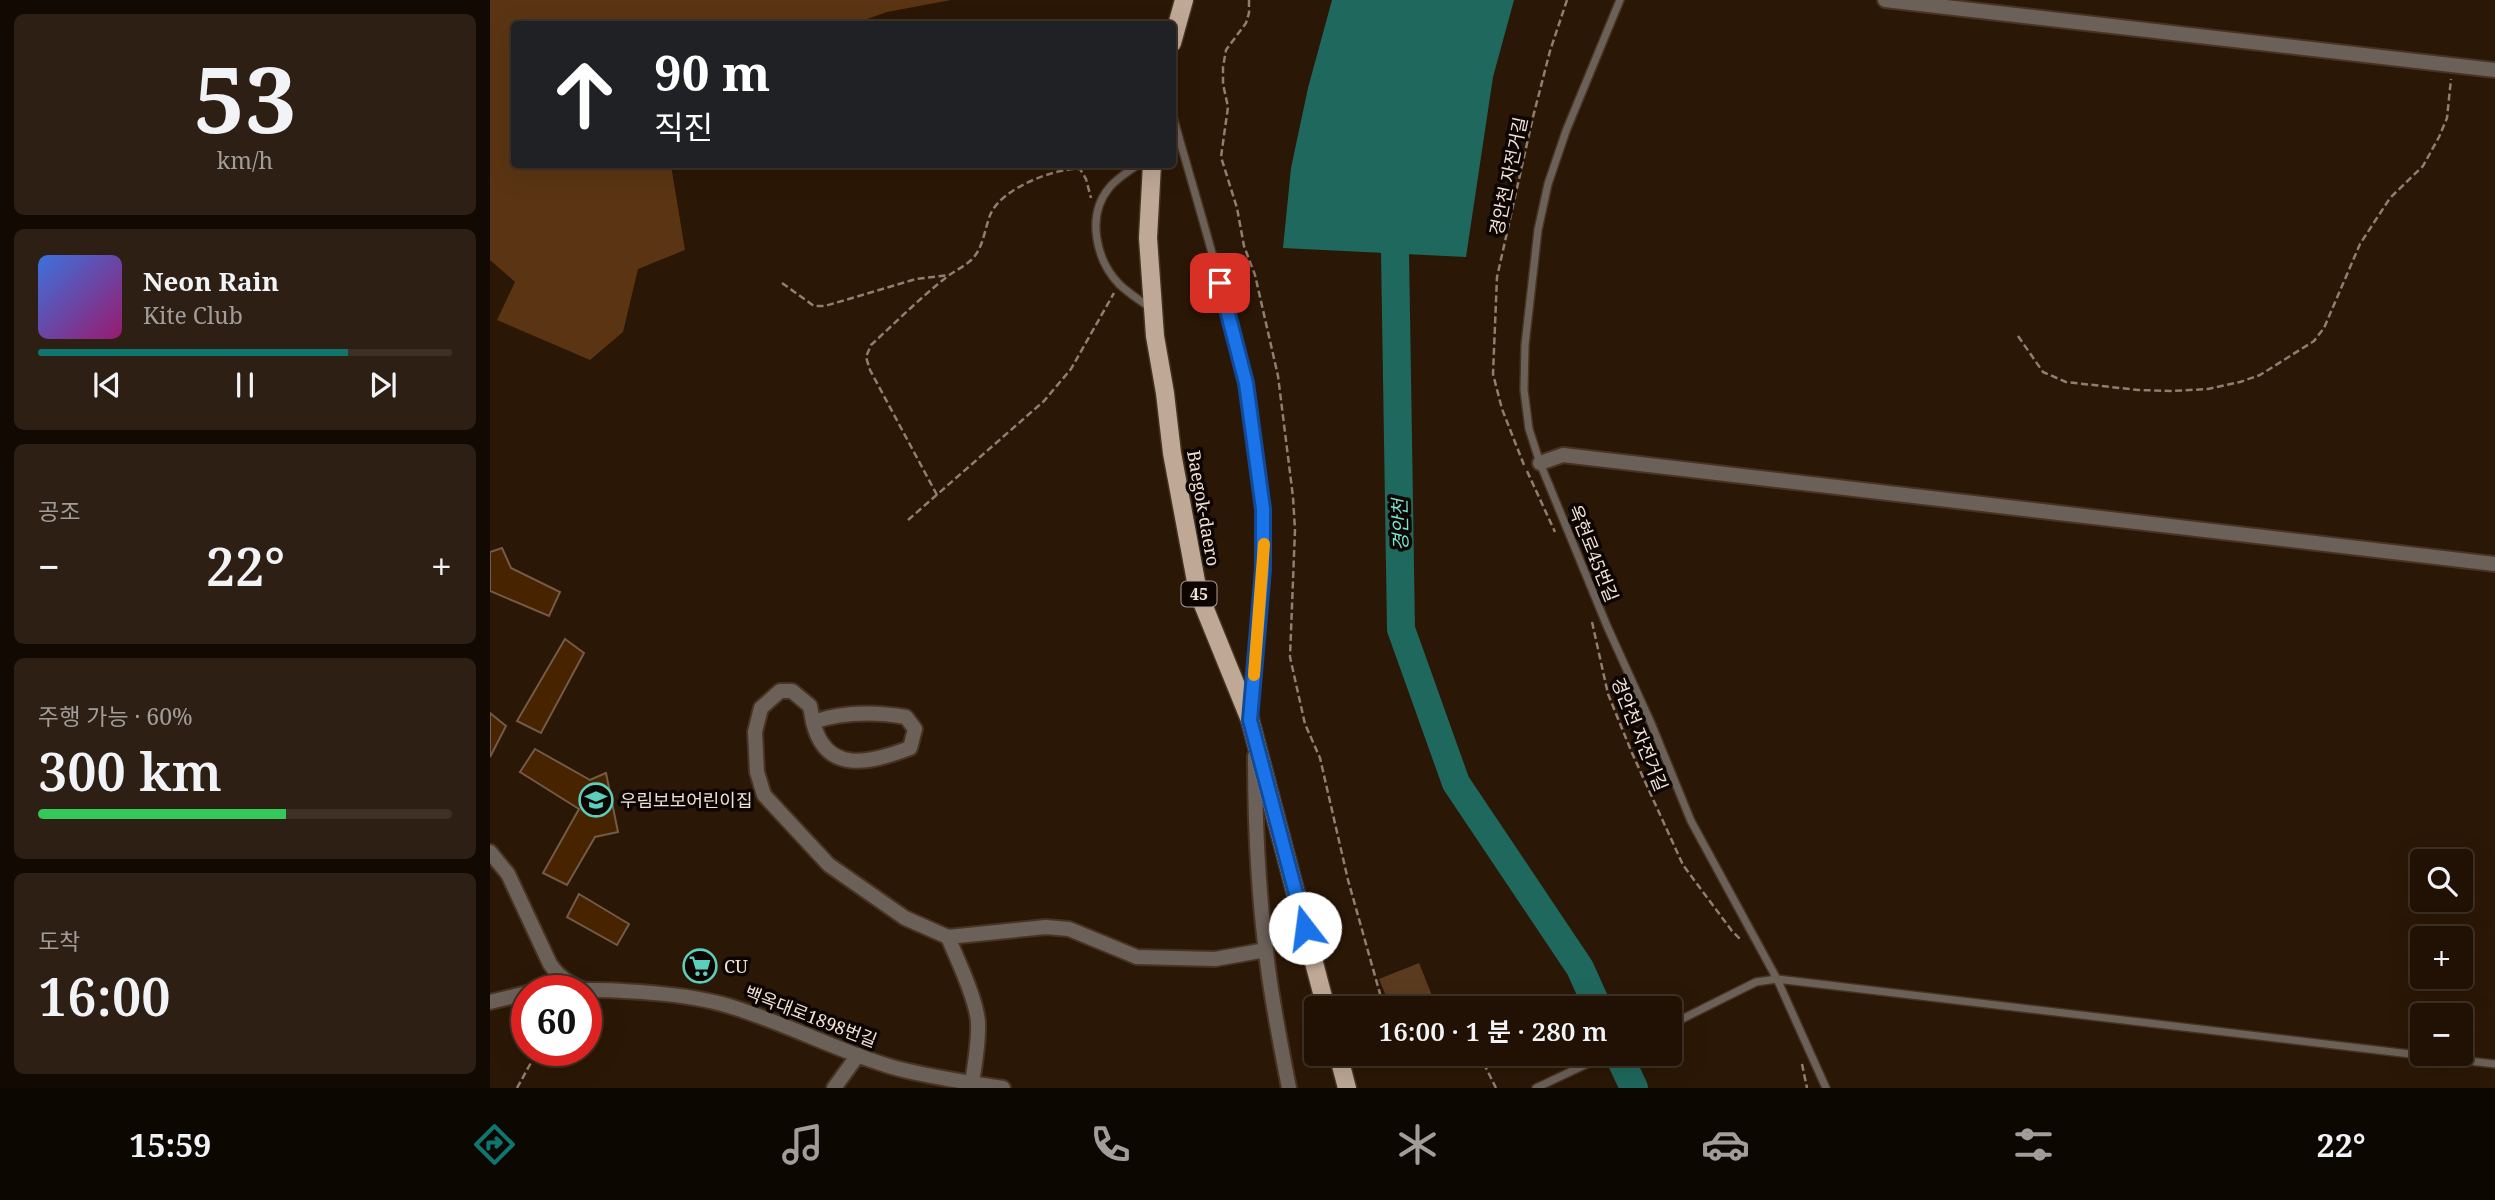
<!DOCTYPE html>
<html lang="ko">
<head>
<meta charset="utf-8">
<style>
	:root { --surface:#201104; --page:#2d1f13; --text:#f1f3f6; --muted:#a29d9a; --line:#3d3126; --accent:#0f766e }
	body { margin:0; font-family:"Noto Serif","Noto Sans KR",serif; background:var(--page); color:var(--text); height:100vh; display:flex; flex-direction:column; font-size:26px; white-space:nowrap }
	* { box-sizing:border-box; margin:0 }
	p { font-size:23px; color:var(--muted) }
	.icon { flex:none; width:38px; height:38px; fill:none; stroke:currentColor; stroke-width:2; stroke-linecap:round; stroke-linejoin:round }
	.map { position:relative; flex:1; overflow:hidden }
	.sheet { display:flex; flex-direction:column; gap:14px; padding:14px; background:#120902; width:490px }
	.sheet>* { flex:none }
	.hud { position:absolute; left:21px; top:21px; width:665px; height:147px; border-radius:7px; box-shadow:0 7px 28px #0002,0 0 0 2px var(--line); background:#202124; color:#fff; overflow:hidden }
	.fabs { position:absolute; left:1920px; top:849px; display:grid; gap:14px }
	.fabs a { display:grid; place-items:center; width:63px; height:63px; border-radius:7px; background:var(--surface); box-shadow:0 7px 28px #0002,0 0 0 2px var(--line); font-size:35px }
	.speed { position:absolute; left:21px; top:975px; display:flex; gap:14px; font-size:35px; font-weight:700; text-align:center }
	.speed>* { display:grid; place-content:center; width:91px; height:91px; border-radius:50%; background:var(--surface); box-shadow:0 7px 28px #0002,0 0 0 2px var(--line); line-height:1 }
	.speed .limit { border:10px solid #d22; background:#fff; color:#111 }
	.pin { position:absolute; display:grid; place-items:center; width:60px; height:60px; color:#fff; margin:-30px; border-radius:14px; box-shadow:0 4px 10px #0006 }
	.me { position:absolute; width:77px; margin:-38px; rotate:345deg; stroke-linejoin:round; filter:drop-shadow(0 0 5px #0008) }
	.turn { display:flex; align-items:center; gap:24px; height:147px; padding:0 28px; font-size:32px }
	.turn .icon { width:91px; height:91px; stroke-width:2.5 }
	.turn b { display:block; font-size:49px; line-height:60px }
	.big { font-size:52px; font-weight:600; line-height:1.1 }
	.sheet .card { flex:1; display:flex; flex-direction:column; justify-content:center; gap:10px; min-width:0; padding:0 24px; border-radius:10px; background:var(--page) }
	.sheet .dial { align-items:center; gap:0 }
	.dial b { font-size:91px; line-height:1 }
	.song { display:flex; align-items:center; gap:21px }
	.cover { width:84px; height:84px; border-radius:10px; background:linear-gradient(135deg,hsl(220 70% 55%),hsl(320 70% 35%)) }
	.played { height:7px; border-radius:4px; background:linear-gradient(90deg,var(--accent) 75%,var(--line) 75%) }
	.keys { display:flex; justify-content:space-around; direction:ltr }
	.heat { display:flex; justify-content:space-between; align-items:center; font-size:38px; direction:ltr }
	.charge { height:10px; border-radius:5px; background:linear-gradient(90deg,#34c759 60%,var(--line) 0) }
	.trip { position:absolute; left:814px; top:996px; width:378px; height:70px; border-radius:7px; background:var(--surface); box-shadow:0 7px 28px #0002,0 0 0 2px var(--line); font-weight:600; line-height:70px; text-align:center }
	.tabs { display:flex; height:112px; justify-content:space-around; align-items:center; background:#0d0702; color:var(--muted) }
	.tabs .icon { width:49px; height:49px }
	.tabs .on { color:var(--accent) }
	.tabs b { font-size:32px; color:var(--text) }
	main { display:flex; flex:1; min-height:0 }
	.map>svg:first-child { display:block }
	.green { fill:#5b3b20 }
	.forest { fill:#5b3513 }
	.water { fill:#1f685d }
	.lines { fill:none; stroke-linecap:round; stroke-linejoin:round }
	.river { stroke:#1f685d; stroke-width:28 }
	.building { fill:#472300; stroke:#735b47; stroke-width:2 }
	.lane-casing { stroke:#473322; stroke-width:10 }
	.street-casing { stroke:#473322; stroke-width:18 }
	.primary-casing { stroke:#473322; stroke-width:21 }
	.path { stroke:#907e70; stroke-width:2.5; stroke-dasharray:7 3.5; stroke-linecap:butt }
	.lane { stroke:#6c6159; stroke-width:7 }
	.street { stroke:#6c6159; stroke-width:14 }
	.primary { stroke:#bfa896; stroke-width:18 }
	.route-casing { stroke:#114b97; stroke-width:18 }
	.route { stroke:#1a73e8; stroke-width:12 }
	.slow { stroke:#f59e0b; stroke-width:12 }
	.labels { text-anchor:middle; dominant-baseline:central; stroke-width:7; stroke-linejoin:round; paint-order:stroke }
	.shield { fill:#0d0501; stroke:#ada097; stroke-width:2 }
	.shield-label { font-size:16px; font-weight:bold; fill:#f1e2d7 }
	.street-label { font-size:18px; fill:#f1e2d7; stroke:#0d0501 }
	.poi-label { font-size:18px; fill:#f1e2d7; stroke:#0d0501; text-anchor:start }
	.water-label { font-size:19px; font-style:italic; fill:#7ae4d2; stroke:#0d0501 }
</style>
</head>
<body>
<main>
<section class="sheet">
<div class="card dial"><b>53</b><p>km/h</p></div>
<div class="card">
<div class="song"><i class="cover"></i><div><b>Neon Rain</b><p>Kite Club</p></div></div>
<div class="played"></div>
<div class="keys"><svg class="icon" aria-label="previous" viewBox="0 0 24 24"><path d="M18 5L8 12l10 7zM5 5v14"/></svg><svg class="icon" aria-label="pause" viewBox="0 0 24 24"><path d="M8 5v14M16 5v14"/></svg><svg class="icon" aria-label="next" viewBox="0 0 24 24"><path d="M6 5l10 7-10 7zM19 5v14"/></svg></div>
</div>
<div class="card"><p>공조</p>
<div class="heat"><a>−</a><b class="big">22°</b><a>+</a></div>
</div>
<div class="card"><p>주행 가능 · 60%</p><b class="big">300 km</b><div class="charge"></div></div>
<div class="card"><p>도착</p><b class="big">16:00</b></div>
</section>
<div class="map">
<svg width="2005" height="1088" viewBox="0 0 2005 1088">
	<rect width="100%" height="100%" fill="#2b1705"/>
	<path class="green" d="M929,963L947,1008H901L889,979Z"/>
	<path class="forest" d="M0,0H461L397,12L363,24H24V164L181,165L195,250L148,269L133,332L100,360L7,320L25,282L0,260Z"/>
	<path class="water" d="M842,0H1024L1003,77L976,257L793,248L801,168L818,88Z"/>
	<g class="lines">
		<path class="river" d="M914,216L905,251L911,629L966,783L1090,968L1108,1008
			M1128,1054L1144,1088"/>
	</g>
	<path class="building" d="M12,548L21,568L70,592L59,616L0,591V552Z
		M75,639L94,653L51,733L27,721Z
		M0,713L16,726L0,757Z
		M45,749L100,780L116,773L128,832L105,837L77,885L53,873L89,809L30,772Z
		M89,894L139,924L127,945L77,917Z"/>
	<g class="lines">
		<defs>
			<path id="lane" d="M1130,0L1076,131L1058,184L1048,230L1035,345L1034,390L1039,429L1050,463L1117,626L1161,723L1201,821L1287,979L1336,1088
				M682,113C719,244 761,371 773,507C779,574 767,643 761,709
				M649,164C638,172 627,178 619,188C596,216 606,260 629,284C638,293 650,300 659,307
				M1180,1025L1266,982L1287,979L2005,1064
				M1046,1088L1118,1054"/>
			<path id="street" d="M1395,0L2005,70
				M1050,463L1073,455L2005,564
				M323,722C336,775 380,763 420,748L425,729L416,717C386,712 352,712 323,722L320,706L302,691H290L271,708L265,732L267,772L274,795L339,865L415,918L458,937L556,927L579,929L647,957L725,959L776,950
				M765,756C765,824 768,892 777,960C782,1003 791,1046 799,1088
				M0,852L18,874L60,964C69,977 78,983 92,989
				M458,937C467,959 486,998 488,1022C489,1042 485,1063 482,1083
				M72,990C117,989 188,992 232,1004C290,1020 344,1050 402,1067C438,1077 476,1082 513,1088
				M0,1002L37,993
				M344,1088L368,1055"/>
			<path id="primary" d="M682,43L694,0
				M662,164L658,238L665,336L675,393L682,453L708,592L760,720L836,1008
				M848,1054L857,1088"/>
		</defs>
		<use href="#lane" class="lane-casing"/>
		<use href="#street" class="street-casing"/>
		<use href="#primary" class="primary-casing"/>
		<path class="path" d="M759,0V13L756,23L736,50L733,67V84L738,107L731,157L747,208L754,246L765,275L788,376L803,497L805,530L800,657L815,724L830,758L858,880L894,1008
			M292,283L324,306H335L426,279L459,275
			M1528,336L1553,372L1576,382L1648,390L1682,391L1718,389L1750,382L1770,375L1824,341L1834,328L1870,244L1900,198L1933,166L1949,137L1957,118L1961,79
			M1034,465L1012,409L1003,374L1007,277L1043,117L1060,51L1077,0
			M1037,471L1065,532
			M447,495L380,370L376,357L381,345C406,322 431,297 458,276C465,271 473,267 480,261C494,249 494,229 501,213C513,188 564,168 590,169L596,179L601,198
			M418,520L554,401L581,369L624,293
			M1102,622L1118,694L1142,753L1193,865L1242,931L1252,941
			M909,1054C923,1072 943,1060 961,1054
			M989,1054L1006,1088
			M1312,1064L1317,1088
			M27,1088L48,1050"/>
		<use href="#lane" class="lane"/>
		<use href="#street" class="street"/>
		<use href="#primary" class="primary"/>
	</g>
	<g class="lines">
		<defs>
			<path id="route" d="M730,283L756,383L773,509V569L760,720L815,928"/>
		</defs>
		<use href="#route" class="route-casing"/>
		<use href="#route" class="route"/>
		<path class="slow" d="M764,675L774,544"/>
	</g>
	<defs>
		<symbol id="school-ring" viewBox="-11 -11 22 22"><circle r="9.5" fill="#0d0501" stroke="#5bcebc" stroke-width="1.5"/><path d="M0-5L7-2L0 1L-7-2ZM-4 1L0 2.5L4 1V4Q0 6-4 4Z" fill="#5bcebc"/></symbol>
		<symbol id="supermarket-ring" viewBox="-11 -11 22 22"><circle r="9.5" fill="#0d0501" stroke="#5bcebc" stroke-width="1.5"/><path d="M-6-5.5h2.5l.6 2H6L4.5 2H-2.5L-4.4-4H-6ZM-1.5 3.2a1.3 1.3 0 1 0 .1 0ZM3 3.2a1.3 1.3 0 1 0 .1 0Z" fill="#5bcebc"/></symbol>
	</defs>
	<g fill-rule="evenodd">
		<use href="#school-ring" x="87" y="781" width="38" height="38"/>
		<use href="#supermarket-ring" x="191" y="947" width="38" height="38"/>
	</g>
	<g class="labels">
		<rect class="shield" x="691.5" y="581.5" width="35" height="25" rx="5"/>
		<g class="shield-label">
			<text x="709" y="594">45</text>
		</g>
		<g class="street-label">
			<text transform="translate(1018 176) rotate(-78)">경안천 자전거길</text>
			<text transform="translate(714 508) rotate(80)">Baegok-daero</text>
			<text transform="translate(1104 553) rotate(68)">옥현로45번길</text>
			<text transform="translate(1150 734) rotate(68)">경안천 자전거길</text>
			<text transform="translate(321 1016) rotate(21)">백옥대로1898번길</text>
		</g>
		<g class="poi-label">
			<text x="130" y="800">우림보보어린이집</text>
			<text x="234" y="966">CU</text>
		</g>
		<g class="water-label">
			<text transform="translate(910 525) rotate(-91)">경안천</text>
		</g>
	</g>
</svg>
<div class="fabs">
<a><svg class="icon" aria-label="search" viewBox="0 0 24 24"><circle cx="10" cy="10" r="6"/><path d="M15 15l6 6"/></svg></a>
<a>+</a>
<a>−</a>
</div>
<div class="speed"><div class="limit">60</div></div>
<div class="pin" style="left:730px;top:283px;background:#d93025"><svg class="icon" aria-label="arrive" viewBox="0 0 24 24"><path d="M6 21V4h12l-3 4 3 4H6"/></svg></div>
<svg class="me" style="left:815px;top:928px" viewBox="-20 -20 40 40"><circle r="19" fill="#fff"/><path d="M0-13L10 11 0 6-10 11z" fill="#1a73e8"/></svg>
<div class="trip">16:00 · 1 분 · 280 m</div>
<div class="hud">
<div class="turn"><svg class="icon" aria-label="ahead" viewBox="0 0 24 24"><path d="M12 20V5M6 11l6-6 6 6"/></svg><div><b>90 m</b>직진</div></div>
</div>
</div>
</main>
<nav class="tabs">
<b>15:59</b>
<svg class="icon on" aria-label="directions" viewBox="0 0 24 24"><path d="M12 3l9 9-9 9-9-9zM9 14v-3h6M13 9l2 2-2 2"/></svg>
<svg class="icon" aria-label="music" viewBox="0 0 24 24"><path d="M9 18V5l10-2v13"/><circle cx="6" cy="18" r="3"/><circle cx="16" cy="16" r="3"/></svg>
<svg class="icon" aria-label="phone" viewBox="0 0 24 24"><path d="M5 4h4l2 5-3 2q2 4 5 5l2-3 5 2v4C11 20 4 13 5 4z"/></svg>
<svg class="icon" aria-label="climate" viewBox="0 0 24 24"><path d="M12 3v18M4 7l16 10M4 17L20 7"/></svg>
<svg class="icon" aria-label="car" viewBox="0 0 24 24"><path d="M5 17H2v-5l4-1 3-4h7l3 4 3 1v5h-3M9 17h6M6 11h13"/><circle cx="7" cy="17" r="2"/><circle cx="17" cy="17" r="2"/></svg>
<svg class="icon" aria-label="filters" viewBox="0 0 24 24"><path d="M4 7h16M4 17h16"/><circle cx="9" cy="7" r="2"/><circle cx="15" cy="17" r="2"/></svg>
<b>22°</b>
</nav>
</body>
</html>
